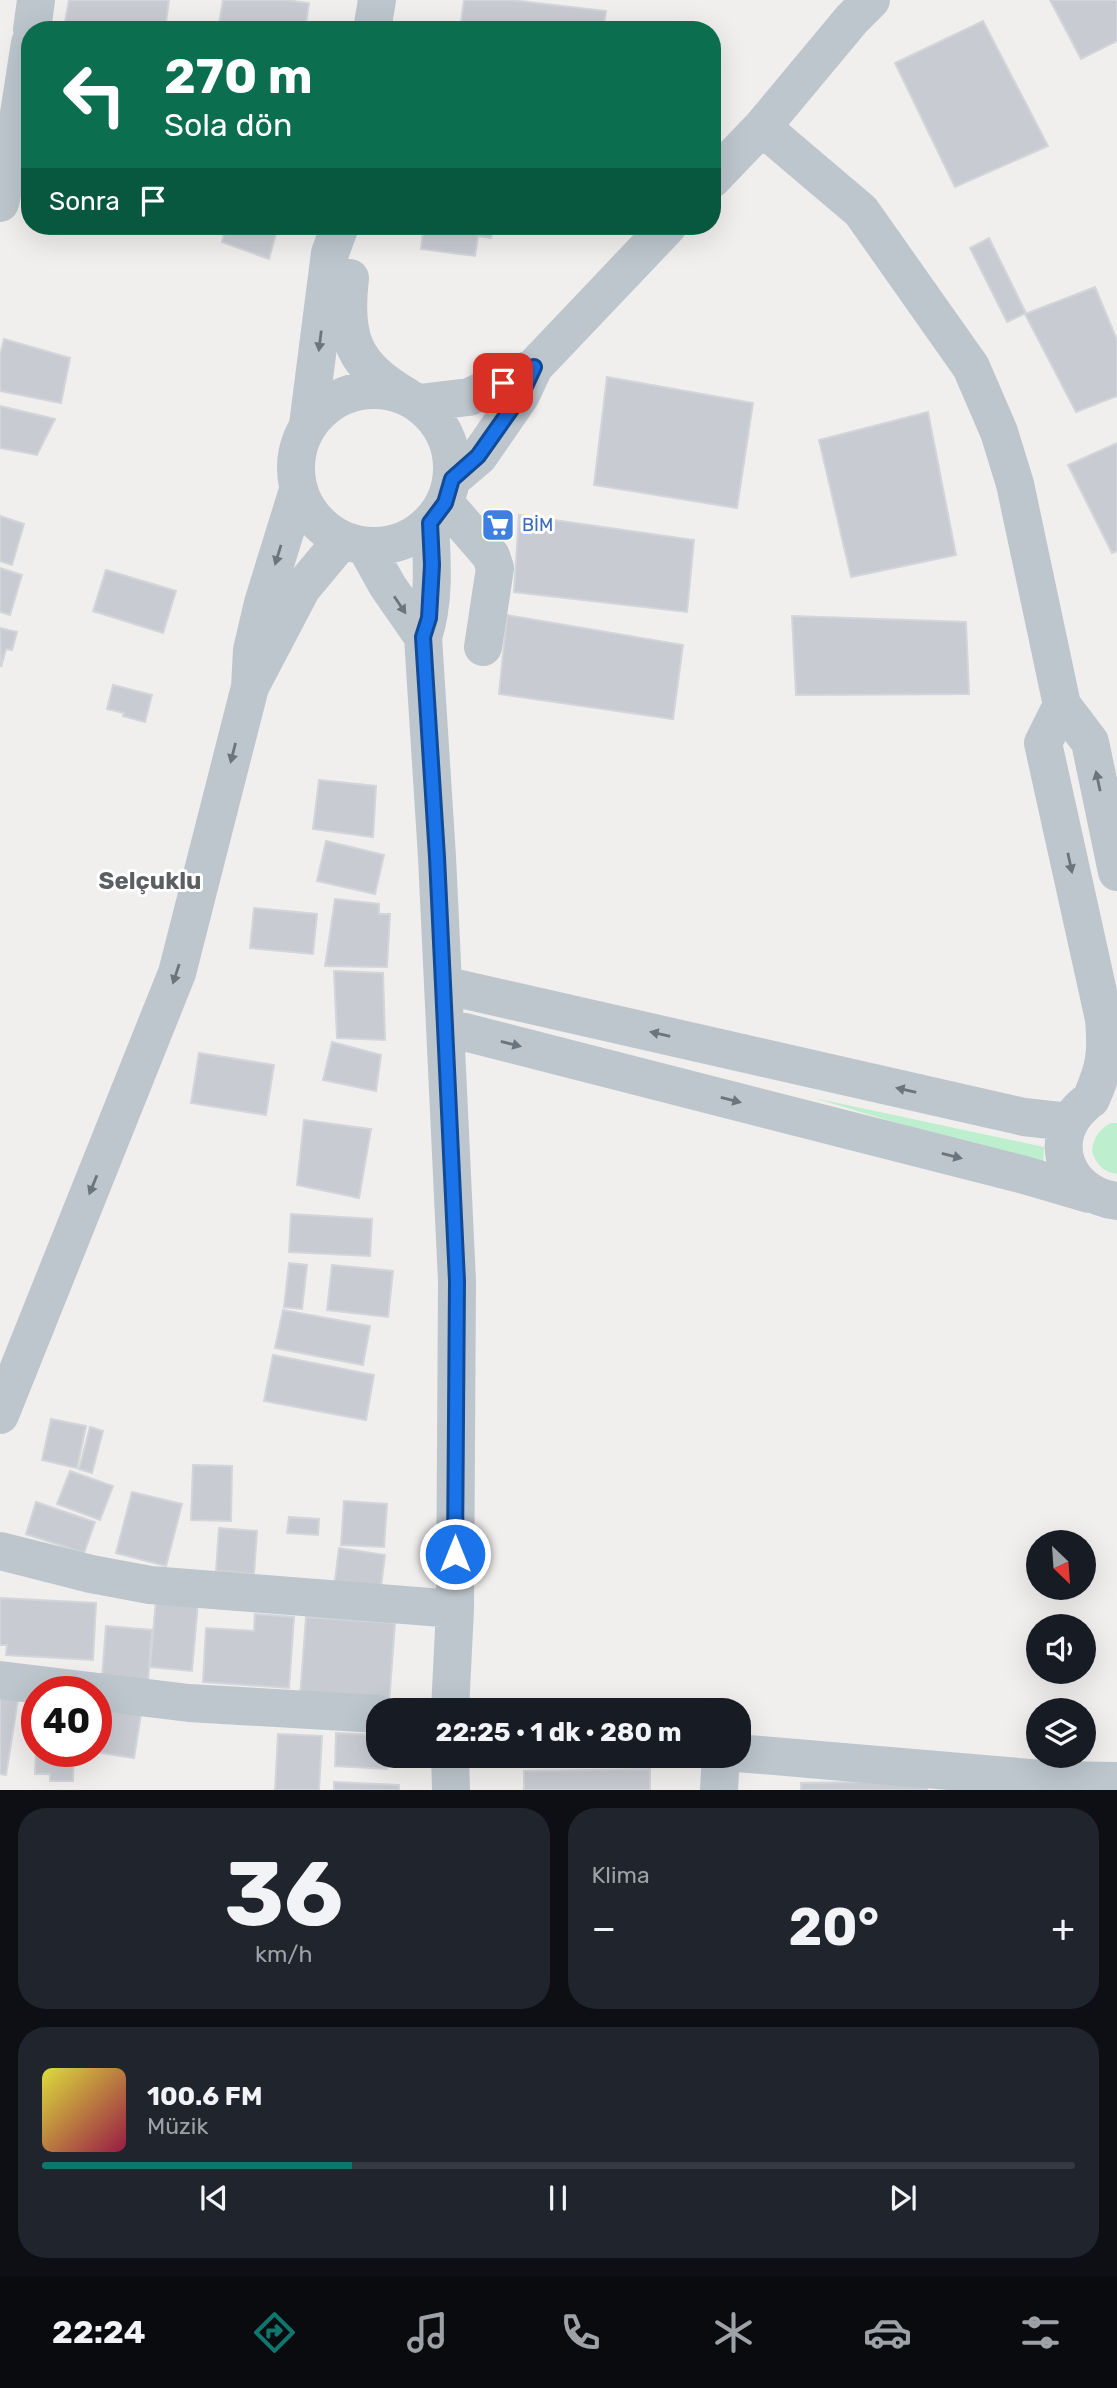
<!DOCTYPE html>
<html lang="tr">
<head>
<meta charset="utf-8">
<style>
	:root { --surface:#171b24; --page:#20242c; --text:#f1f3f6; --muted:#9ea1a6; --line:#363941; --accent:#0f766e }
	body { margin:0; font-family:Rubik,sans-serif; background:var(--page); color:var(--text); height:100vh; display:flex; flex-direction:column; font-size:26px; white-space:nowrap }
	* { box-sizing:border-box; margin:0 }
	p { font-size:23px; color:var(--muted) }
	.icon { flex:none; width:38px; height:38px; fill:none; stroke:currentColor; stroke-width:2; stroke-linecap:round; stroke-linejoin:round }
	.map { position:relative; height:1790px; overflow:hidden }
	.drawer { display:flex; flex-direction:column; gap:18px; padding:18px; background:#0d0f14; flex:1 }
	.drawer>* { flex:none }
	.hud { position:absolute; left:21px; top:21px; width:700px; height:214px; border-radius:28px; box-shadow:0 7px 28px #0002; background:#0b6e4f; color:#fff; overflow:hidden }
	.needle { width:46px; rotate:155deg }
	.tools { position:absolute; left:1026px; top:1530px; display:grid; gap:14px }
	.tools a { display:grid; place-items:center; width:70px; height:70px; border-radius:50%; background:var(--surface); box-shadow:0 7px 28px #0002; font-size:35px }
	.speed { position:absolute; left:21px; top:1676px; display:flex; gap:14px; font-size:35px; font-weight:700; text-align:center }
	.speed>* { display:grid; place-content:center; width:91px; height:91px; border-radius:50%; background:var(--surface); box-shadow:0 7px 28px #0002; line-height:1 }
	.speed .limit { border:10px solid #d22; background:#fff; color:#111 }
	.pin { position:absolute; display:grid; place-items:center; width:60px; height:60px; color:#fff; margin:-30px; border-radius:14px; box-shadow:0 4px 10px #0006 }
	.me { position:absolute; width:77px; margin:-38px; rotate:0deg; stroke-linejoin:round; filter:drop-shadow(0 0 5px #0008) }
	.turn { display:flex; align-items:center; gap:24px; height:147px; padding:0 28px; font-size:32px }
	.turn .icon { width:91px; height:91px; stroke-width:2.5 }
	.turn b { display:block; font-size:49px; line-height:60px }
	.then { display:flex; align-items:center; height:66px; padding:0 28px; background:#0003; gap:14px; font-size:26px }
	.big { font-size:52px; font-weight:700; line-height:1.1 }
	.drawer .widget { flex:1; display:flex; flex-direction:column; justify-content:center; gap:10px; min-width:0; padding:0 24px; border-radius:28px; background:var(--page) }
	.drawer .dial { align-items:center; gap:0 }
	.dial b { font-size:91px; line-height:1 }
	.song { display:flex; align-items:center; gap:21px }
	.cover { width:84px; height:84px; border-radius:10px; background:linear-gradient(135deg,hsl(60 70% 55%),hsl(340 70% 35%)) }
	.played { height:7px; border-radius:4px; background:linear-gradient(90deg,var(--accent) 30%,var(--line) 30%) }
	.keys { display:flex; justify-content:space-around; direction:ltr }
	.heat { display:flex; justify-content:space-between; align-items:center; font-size:38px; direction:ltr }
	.drawer .tiles { flex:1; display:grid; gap:18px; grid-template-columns:1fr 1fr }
	.widget:last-child { grid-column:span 2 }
	.trip { position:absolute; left:366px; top:1698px; width:385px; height:70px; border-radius:28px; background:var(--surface); box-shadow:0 7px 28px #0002; font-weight:700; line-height:70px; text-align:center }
	.tab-bar { display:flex; height:112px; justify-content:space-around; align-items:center; background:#090b0e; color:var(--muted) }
	.tab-bar .icon { width:49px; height:49px }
	.tab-bar .on { color:var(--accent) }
	.tab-bar b { font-size:32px; color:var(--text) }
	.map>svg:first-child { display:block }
	.green { fill:#bdeece }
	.building { fill:#c8cbd1; stroke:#d2d5da; stroke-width:2 }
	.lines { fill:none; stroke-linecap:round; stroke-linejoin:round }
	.minor { stroke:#bdc6cd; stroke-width:38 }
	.oneway { fill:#6a757d }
	.route-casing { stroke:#114b97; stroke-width:18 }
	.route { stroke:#1a73e8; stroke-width:12 }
	.labels { text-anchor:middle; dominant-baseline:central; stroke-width:6; stroke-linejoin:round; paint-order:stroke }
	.shop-label { font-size:18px; fill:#366cbe; stroke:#fff; text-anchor:start }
	.district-label { font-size:24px; font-weight:bold; fill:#5b5f63; stroke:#fff }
</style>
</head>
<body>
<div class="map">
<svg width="1117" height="1790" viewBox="0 0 1117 1790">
	<rect width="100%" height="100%" fill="#f1eeee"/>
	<path class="green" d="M814,1098L1044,1147L1043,1167Z
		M1111,1123H1117V1174C1103,1172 1096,1164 1092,1151C1094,1137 1099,1129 1111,1123Z"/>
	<path class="building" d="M69,0H169L165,30L65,22Z
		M223,0H285L309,3L305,30H218Z
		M464,0H511L606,11L603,30H460Z
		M1050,0H1117V41L1081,59Z
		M983,21L1048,146L955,187L895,63Z
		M226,226H278L269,259L222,242Z
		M424,226H493L491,238L478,236L475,256L421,249Z
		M989,238L1026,313L1007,322L970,248Z
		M1095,287L1117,340V396L1076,412L1025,314Z
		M4,339L70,358L61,403L0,391V355Z
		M607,377L753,403L737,508L594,485Z
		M0,406L55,419L37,455L0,448Z
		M928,412L956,555L851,577L819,440Z
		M1117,443V551L1112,553L1068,465Z
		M519,515L694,540L687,612L514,592Z
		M0,516L24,524L12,565L0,561Z
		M0,568L22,575L10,615L0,612Z
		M106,570L176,591L163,633L93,611Z
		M507,615L683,645L673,719L499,694Z
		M792,616L966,622L969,694L796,695Z
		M0,628L17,632L12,650L6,649L1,667Z
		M113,685L152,695L145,722L123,716L124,713L107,709Z
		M319,780L376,786L373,837L313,829Z
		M326,841L384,855L375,894L317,881Z
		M335,899L379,904V914H390L387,967L325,966Z
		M254,908L317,914L313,954L250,948Z
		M334,971L383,973L385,1040L337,1038Z
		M332,1042L381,1055L376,1091L323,1080Z
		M199,1053L274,1065L266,1115L191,1103Z
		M304,1120L371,1129L359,1198L297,1185Z
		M291,1214L372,1219L370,1256L289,1252Z
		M289,1263L307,1265L302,1309L284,1307Z
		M332,1265L393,1271L388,1317L327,1310Z
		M283,1310L370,1326L363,1365L275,1348Z
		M273,1355L374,1375L366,1420L264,1401Z
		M51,1419L86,1426L77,1468L42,1460Z
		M90,1427L103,1431L92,1473L79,1469Z
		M193,1465L232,1466L231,1521L191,1520Z
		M70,1471L113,1486L100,1520L57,1504Z
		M132,1492L182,1504L166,1566L116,1553Z
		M344,1501L387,1504L384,1547L341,1545Z
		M36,1502L95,1522L84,1553L26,1534Z
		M289,1517L319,1519L318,1535L287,1533Z
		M219,1528L257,1531L254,1574L216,1571Z
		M339,1548L385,1555L380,1594L334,1588Z
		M0,1598L96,1603L93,1660L6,1655L7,1645H0Z
		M156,1600L198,1603L192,1671L150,1667Z
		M255,1614L294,1617L289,1688L203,1682L206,1628L254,1631Z
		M306,1617L395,1623L389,1703L300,1697Z
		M106,1626L152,1630L148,1681L102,1677Z
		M0,1698L18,1700L6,1775L0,1774Z
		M98,1708L141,1714L134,1758L95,1752Z
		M37,1724V1752H74L73,1781H50V1774H35Z
		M336,1733L378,1735V1755H388L387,1769L335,1766Z
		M278,1734L322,1736L319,1790H275Z
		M650,1769V1790H524V1771Z
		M927,1781V1790H801V1783Z
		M334,1782L399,1785V1790H334Z"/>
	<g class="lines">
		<path class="minor" d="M32,30L36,0
			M372,30L377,0
			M762,127L861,211L971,367L999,432L1015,484L1062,705
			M712,179L762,127L852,19L871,0
			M0,203L14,145L30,43
			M350,278C343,337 353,366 406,396
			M534,367L668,226
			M296 468a78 78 0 1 1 156 0a78 78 0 1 1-156 0Z
			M419,403L469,397L534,367L521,395L479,456L452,479
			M308,425L330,253L340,226
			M298,490L263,603L252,650L250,687L302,588L342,540
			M445,503L491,556L495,568L483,647
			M366,547L387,585L423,637C435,601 432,561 430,523
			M423,637L437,857L457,1281L455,1609L450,1710
			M443,985L1024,1117L1069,1122
			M445,1027L1028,1176L1089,1194
			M1091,1099C1105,1067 1107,1054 1104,1019L1043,743L1062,705L1090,742L1117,872
			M1086,1103C1044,1137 1065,1195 1117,1201
			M0,1415L177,973L250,687
			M0,1551L91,1574L150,1585L455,1609
			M0,1680L189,1703L378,1714
			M738,1753L1054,1780L1117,1781
			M450,1755L451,1790
			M719,1790L721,1755"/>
	</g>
	<defs><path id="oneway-solid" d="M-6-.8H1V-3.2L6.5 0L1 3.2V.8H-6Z" transform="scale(1.75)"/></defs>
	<g class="oneway">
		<use href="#oneway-solid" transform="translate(320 341) rotate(97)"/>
		<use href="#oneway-solid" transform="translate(278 555) rotate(107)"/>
		<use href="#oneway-solid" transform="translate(400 605) rotate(56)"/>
		<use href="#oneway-solid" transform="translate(233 753) rotate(104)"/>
		<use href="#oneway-solid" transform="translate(1098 781) rotate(-102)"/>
		<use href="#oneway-solid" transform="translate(1070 863) rotate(78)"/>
		<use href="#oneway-solid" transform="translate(176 974) rotate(108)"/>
		<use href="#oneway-solid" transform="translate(660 1034) rotate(-167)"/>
		<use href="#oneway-solid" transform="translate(511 1044) rotate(14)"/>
		<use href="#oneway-solid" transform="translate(906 1090) rotate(-167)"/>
		<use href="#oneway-solid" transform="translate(731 1100) rotate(14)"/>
		<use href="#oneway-solid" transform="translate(952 1156) rotate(14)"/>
		<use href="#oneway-solid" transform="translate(93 1185) rotate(112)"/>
	</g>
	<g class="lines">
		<defs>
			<path id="route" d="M455,1554L457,1281L437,857L423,637L429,618L432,565L430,523L445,503L452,479L478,456L521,395L534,367L503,383"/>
		</defs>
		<use href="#route" class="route-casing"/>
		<use href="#route" class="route"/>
	</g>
	<defs>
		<symbol id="supermarket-square" viewBox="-11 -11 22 22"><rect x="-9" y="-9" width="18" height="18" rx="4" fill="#3f7fe0" stroke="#fff"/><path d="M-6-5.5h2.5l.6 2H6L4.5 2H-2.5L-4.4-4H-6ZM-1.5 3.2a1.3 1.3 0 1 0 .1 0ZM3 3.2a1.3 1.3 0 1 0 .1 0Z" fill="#fff"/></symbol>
	</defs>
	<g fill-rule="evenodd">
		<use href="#supermarket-square" x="479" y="506" width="38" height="38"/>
	</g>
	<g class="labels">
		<g class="shop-label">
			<text x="522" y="525">BİM</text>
		</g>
		<g class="district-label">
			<text x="150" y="881">Selçuklu</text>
		</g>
	</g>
</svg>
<div class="tools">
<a><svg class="needle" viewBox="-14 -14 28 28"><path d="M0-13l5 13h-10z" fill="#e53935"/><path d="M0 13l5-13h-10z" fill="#9ea1a6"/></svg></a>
<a><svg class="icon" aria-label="sound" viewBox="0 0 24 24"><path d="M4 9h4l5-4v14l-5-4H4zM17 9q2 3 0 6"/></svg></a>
<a><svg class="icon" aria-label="layers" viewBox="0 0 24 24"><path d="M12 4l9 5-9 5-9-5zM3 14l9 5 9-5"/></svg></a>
</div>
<div class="speed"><div class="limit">40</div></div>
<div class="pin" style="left:503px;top:383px;background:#d93025"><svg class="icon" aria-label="arrive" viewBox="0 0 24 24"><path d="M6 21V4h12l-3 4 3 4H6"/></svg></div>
<svg class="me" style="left:455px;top:1554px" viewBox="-20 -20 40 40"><circle r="17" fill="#1a73e8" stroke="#fff" stroke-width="3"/><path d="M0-11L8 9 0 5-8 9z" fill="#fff"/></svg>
<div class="trip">22:25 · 1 dk · 280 m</div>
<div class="hud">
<div class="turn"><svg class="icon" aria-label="left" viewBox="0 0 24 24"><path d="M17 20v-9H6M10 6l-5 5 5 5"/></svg><div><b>270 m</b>Sola dön</div></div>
<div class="then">Sonra<svg class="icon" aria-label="arrive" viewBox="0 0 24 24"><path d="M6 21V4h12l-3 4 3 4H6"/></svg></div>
</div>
</div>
<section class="drawer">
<div class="tiles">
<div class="widget dial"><b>36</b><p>km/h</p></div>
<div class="widget"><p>Klima</p>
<div class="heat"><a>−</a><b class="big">20°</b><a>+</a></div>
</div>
<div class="widget">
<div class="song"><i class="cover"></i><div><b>100.6 FM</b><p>Müzik</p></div></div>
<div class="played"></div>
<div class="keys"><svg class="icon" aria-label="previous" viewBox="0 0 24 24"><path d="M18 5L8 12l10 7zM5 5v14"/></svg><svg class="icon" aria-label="pause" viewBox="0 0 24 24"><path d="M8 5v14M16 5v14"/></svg><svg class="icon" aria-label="next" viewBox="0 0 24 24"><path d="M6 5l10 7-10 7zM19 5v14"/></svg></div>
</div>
</div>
</section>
<nav class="tab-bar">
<b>22:24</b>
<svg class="icon on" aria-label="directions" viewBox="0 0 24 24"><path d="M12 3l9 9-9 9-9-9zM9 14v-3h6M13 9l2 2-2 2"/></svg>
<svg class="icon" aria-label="music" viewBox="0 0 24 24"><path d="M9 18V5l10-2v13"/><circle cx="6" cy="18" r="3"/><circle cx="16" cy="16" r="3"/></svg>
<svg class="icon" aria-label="phone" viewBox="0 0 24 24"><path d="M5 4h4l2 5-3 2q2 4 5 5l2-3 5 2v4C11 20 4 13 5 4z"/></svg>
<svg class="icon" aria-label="climate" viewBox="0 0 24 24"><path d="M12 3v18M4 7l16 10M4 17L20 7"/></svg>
<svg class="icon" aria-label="car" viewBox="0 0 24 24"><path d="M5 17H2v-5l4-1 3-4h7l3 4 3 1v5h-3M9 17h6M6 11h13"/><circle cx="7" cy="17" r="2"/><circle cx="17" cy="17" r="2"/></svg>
<svg class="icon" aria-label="filters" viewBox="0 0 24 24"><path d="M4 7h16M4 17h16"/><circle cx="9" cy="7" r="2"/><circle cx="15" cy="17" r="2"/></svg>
</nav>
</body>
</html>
